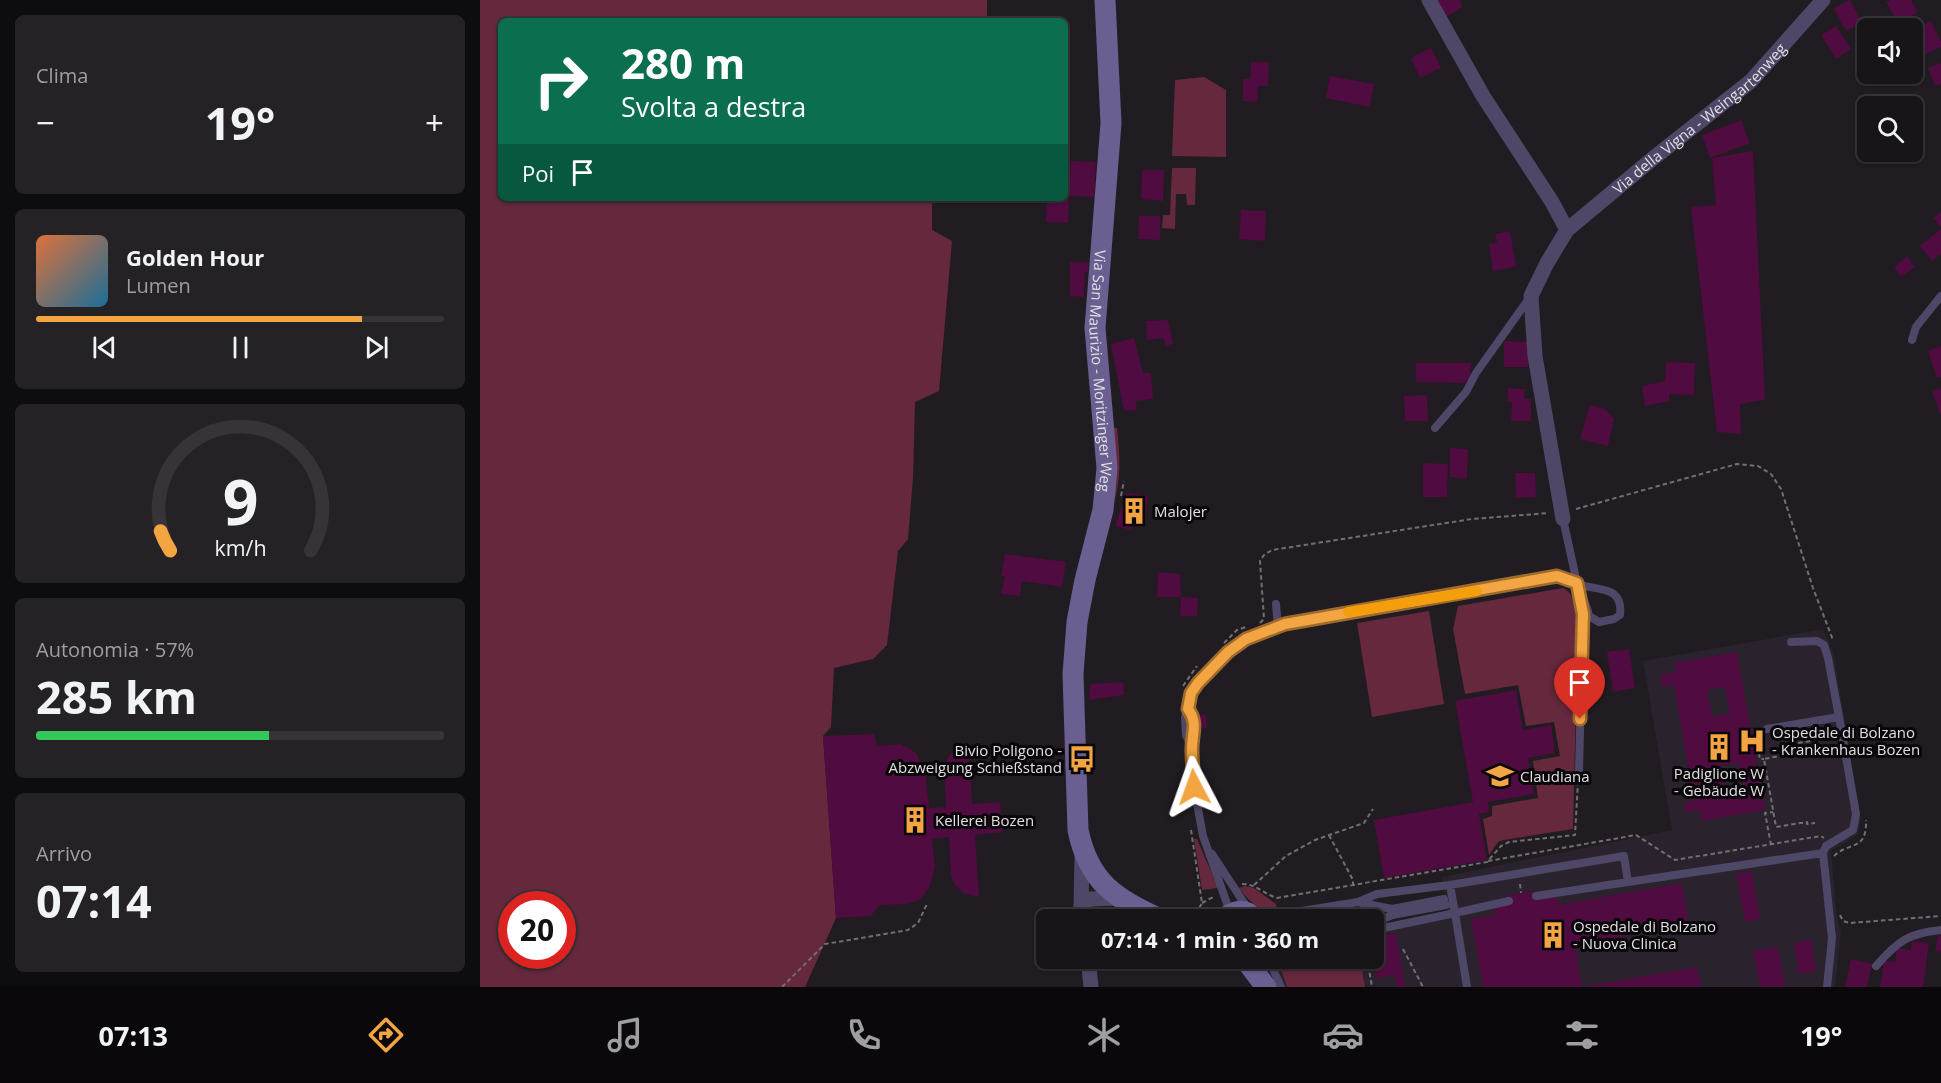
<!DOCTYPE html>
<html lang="it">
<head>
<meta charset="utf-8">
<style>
	:root { --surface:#181519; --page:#252226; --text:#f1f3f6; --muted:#9f9fa2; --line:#363438; --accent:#f3a443 }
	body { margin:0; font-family:"Open Sans",sans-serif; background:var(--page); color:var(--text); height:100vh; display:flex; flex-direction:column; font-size:22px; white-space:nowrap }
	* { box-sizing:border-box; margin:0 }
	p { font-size:20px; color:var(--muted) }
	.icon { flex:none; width:33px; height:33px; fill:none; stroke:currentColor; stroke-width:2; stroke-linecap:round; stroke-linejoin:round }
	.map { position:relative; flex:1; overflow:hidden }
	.sheet { display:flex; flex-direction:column; gap:15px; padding:15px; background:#0d0c0e; width:480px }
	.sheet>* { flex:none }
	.hud { position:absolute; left:18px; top:18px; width:570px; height:183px; border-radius:9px; box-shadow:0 2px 4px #0004,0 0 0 2px var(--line); background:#0b6e4f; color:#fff; overflow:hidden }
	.tools { position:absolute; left:1377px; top:18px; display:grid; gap:12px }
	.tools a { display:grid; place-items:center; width:66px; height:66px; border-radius:9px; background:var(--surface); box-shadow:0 2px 4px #0004,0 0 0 2px var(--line); font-size:30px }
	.speed { position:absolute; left:18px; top:891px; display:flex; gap:12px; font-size:30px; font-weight:700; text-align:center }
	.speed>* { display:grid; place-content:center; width:78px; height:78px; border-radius:50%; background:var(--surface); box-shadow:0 2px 4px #0004,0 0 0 2px var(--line); line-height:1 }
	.speed .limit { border:9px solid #d22; background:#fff; color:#111 }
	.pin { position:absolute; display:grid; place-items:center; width:51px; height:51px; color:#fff; margin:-62px -26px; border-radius:50% 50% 50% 0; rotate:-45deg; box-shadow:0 0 6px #0007 }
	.pin .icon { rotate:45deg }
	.me { position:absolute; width:66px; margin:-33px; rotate:356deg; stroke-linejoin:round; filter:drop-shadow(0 0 4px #0008) }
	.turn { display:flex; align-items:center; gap:21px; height:126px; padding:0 24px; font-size:27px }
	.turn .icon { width:78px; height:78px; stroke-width:2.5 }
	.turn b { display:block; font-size:42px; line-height:51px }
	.then { display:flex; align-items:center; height:57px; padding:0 24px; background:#0003; gap:12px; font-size:22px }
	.big { font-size:45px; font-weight:700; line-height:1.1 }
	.sheet .tile { flex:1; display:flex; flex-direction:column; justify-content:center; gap:9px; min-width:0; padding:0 21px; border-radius:9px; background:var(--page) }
	.sheet .dial { align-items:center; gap:0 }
	.dial svg { height:156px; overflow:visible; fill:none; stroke:var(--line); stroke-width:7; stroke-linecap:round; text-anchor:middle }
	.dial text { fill:var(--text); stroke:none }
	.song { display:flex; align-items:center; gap:18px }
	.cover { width:72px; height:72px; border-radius:9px; background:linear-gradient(135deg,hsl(20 70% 55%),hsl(200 70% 35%)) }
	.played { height:6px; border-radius:3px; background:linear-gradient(90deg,var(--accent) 80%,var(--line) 80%) }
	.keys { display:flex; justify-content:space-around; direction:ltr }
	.heat { display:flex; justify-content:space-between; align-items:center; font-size:33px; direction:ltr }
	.charge { height:9px; border-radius:4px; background:linear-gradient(90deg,#34c759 57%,var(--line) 0) }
	.trip { position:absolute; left:556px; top:909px; width:348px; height:60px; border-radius:9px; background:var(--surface); box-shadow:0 2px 4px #0004,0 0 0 2px var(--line); font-weight:700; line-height:60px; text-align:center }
	.menu { display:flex; height:96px; justify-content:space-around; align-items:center; background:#0a080a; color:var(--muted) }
	.menu .icon { width:42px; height:42px }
	.menu .selected { color:var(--accent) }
	.menu b { font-size:27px; color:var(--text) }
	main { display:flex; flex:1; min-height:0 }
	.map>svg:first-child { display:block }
	.built { fill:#2a222c }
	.green { fill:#65283c; fill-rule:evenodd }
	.building { fill:#500b40; fill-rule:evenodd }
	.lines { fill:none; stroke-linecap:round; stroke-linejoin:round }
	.path { stroke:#726f73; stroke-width:2; stroke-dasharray:4.5 3; stroke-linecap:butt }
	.lane { stroke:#4f4767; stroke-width:8 }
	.street { stroke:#4f4767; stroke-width:15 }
	.secondary { stroke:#6b5e90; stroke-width:21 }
	.route-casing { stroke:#9e6b2c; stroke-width:15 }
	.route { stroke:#f3a443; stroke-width:10 }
	.slow { stroke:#f59e0b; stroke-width:10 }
	.labels { text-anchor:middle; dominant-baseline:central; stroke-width:6; stroke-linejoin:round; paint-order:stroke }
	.street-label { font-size:15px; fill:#e1dfe2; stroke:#090709 }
	.poi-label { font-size:15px; fill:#e1dfe2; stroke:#090709; text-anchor:start }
</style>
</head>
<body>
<main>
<section class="sheet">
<div class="tile"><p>Clima</p>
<div class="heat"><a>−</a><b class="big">19°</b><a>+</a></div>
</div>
<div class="tile">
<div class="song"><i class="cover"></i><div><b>Golden Hour</b><p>Lumen</p></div></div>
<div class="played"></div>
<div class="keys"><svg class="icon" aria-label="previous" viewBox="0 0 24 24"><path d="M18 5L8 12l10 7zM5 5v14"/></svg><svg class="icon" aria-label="pause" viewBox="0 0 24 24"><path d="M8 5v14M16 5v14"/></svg><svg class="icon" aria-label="next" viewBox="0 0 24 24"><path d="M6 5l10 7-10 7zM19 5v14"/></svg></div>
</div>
<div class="tile dial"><svg viewBox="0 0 100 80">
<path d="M14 69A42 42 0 1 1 86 69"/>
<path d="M14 69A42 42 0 0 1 9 59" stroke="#f3a443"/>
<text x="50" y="56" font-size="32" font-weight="700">9</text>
<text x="50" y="72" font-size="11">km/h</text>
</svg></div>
<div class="tile"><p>Autonomia · 57%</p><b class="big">285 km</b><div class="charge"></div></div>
<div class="tile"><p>Arrivo</p><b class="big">07:14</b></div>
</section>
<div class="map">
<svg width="1461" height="987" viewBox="0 0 1461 987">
	<rect width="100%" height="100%" fill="#201c21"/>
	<path class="built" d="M1343,629L1354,654L1381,821L1378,834L1370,840L1351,851L1357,918L1361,931L1355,987H803L794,966V959L894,958V932L969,917L962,877L1192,830L1163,661Z"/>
	<path class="green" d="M0,0H507V21H21V198H452V230L472,241L459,391L435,402L433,478L428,539L418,551L407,645L393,659L354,668L351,727L343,736L356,918L325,987H0ZM82,904V956H32V904Z
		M724,77L746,90V157L692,156L695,80Z
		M692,168H716L715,205H707L706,194H696L695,229L682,228L683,215H690Z
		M631,427L637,428C641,466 641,481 630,518Z
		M1083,588C1095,593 1095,610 1098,622L1093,829L1024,840L1018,842L1009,855L1003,819L1012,816V806L1058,798L1053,761L1080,756L1074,722L1046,726L1038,685L985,694L973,629L978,606Z
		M949,611L964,704L892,717L877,623Z
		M714,839H717L738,888L722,890Z
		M765,886L774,888L796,904L797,911C779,912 769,901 759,888Z
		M800,959H880L885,987H807L799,964Z"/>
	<path class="building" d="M955,0H980L982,7L964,18Z
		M1370,0L1382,23L1366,31L1354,8Z
		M1410,0H1431L1438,12L1418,23L1406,2Z
		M1451,21L1461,42V47L1443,55L1432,30Z
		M1356,26L1371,49L1356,59L1341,35Z
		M951,48L961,68L940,78L931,58Z
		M771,62H789L788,86H778L777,102L763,101V79H770Z
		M1461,63V84L1455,86L1448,68Z
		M850,76L894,84L890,107L846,98Z
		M1261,120L1270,143L1230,158L1222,135Z
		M1273,151L1285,400L1260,404L1261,434L1237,432L1211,207L1236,205L1232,158Z
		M591,161L616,162L614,197L589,196Z
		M662,170H684L683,201L661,199Z
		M585,196H589L588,223L566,222L567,198H585Z
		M761,210L786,211L785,241L759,239Z
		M1461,212V228L1453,218Z
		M659,216H680V240L658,239Z
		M1461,229V254L1452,261L1440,246Z
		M1030,231L1036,267L1013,271L1009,244L1017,243L1015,234Z
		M1427,256L1435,267L1421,277L1414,267Z
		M590,262H608V272H605L604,297L590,296Z
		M688,320L693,344L686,346L683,338L667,340L666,321Z
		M654,338L663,373H671L673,399L656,401L657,410L644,411L631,344Z
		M1024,341L1049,342L1048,367H1024Z
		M1461,346V377L1457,378L1448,351Z
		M1186,362L1215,363L1214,395L1189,394V401L1165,406L1162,386L1185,381Z
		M936,363H991L990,375L985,383L936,382Z
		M1028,388L1045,389L1044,399H1051V421H1031L1032,402H1028Z
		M1461,388V416L1452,392Z
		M947,395L948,421H925L924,396Z
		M1110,405L1125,409L1134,419L1128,446L1100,439Z
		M970,448L988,449L987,479L970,477Z
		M943,463L968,464L967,497H943Z
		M1035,473H1055L1056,497L1036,498Z
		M647,493L668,496L666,514L654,512L651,530L635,526Z
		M525,554L586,562L582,587L542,581L540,596L521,594L525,576H521Z
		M678,572L700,574L701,597H677Z
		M701,597L718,598L717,616H700Z
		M1149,649L1155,688L1133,692L1127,652Z
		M1257,652L1285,810L1221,821L1219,810L1205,812L1204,803L1214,801L1194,685L1182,687L1180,675L1196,672L1194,663ZM1245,687L1250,713L1233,717L1227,690ZM1258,763L1263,789L1245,792L1240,766Z
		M643,682L644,695L609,700L610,684Z
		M1036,690L1043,730L1071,725L1075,753L1048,758L1054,794L1008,802L1009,812L999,814L1007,860L904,878L894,820L993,802L975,701Z
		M726,714L727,728H721L720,715Z
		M394,734L397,746L421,744L436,753L445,771L449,808L466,807L464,769L468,757L476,749L489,746L492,804L520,802L523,832L495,835L499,897L485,894L475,885L471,875L469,837L452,839L455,867L449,888L440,900L425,904L399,905L391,916L356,918L343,736Z
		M1272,871L1280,919L1265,922L1256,874Z
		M1202,883L1209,925L1095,945L1102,987H1003L991,919L1015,915L1013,907L1029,904L1028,895L1055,891L1057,899L1076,896L1078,905Z
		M916,933L925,987H917L914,975L896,978L892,958H894V937Z
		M1458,935L1461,936V952L1455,951Z
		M1331,939L1336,971L1319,974L1314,943Z
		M1432,941L1449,943L1443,987H1400L1404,961L1415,962L1417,948L1431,950Z
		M1298,947L1305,987H1280L1273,951Z
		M1371,959L1392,964L1387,987H1365Z
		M1217,967L1221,987H1108V986Z"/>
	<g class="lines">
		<path class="path" d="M641,496L644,481
			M1096,509L1257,464L1278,466L1291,474L1301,489L1333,588L1353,640
			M780,623L784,619L780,561L784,555L792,550L992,519L1069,513
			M744,643L757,630L766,627
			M703,686L717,666
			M1275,731L1280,759H1284
			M1330,741L1307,745L1309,754L1284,759L1296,827L1327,822V824L1335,823
			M711,830L722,903L716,914L717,920
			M849,835L873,880V885
			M1291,845L1285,813L1293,812
			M1354,856C1369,841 1387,852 1386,820
			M1008,861L1156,835L1195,860L1341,836L1344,838
			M762,884C776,884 784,894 797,898L1007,862L1021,846L1029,842L1095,835L1098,781
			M1040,884L1041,893
			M774,885L806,856L835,840L884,823L893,809
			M722,903L735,896
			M694,909L713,916L716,914
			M1360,915L1363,921L1370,923L1461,916
			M923,949L943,987
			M887,958L892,987
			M302,987L345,944L428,930L438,923L447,904"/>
		<path class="lane" d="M1432,340L1436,327L1461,296
			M955,428L986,392L996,373L1050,297
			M796,604L798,627
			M1311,642L1337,641L1344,645L1348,658L1359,717
			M708,709C717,720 715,733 712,747
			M1287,729L1359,717L1376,814L1373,830L1346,846L1343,853L1352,938L1347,987
			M1099,771L1103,614L1099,595
			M732,854L768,909
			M1148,882L1343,853
			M878,902L897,894L970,885L1144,856L1148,882L1056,896
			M887,904L912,909L964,899
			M750,912L723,836L714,787L712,748L706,735L705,717L711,693L729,669L766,639L805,624L1077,576C1086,579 1095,584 1104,586C1123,590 1143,588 1140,615L1134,619L1119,622L1109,616C1107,602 1099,595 1097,583L1083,519
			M777,918L878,902L887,904L890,920
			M860,920L873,917
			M894,923L912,915L966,905
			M894,930L975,913L970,885
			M792,958L793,969L801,987
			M1396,966C1417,942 1428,933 1461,930
			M987,987L975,913L1029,901"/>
		<g class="street">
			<path d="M949,0L1003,96L1072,202L1087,230"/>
			<path id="s1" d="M1083,519L1055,356L1051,296L1067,263L1087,230L1171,160L1271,81L1343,0"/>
			<path d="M602,854L601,906L603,920"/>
			<path d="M601,906L610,899L640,898"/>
			<path d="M608,958L611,987"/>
		</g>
		<g class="secondary">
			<path id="s2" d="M625,0L631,123L615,328L627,468L623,510L605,580L597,622L593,674L598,830C609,883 635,898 682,920"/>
			<path d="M740,920C753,912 764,905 776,920"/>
			<path d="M764,958L786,987"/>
		</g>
	</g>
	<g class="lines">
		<defs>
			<path id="route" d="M714,787C714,775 712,763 712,752C711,736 719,723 708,709L711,693L718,683L748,652L766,639L805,624L1077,576L1097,583L1103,614L1100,719"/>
		</defs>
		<use href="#route" class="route-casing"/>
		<use href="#route" class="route"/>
		<path class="slow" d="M868,612L997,591"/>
	</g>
	<defs>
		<symbol id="building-bare" viewBox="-9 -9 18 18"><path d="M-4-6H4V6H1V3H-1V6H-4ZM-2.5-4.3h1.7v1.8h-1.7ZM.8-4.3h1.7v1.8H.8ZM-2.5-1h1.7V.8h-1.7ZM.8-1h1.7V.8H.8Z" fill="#f3a443" stroke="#090709" stroke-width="2.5" paint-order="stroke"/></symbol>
		<symbol id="hospital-bare" viewBox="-9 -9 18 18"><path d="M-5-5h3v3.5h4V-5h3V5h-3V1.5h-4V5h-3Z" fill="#f3a443" stroke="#090709" stroke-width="2.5" paint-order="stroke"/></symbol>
		<symbol id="bus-bare" viewBox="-9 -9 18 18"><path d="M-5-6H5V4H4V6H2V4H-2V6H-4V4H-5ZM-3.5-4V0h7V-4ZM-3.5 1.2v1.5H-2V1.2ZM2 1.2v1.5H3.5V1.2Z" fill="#f3a443" stroke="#090709" stroke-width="2.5" paint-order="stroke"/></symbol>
		<symbol id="university-bare" viewBox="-9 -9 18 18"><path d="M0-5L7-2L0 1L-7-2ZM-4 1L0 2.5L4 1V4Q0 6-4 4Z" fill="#f3a443" stroke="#090709" stroke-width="2.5" paint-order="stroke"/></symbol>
	</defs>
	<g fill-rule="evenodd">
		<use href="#building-bare" x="635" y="492" width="38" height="38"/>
		<use href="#hospital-bare" x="1253" y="722" width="38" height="38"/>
		<use href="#building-bare" x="1220" y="728" width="38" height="38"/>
		<use href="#bus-bare" x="583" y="740" width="38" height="38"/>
		<use href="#university-bare" x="1001" y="757" width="38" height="38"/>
		<use href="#building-bare" x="416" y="801" width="38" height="38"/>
		<use href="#building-bare" x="1054" y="916" width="38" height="38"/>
	</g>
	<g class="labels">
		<g class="street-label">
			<text stroke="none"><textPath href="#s1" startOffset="474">Via della Vigna - Weingartenweg</textPath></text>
			<text stroke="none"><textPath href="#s2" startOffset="372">Via San Maurizio - Moritzinger Weg</textPath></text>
		</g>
		<g class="poi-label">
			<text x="674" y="511">Malojer</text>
			<text x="1292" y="732">Ospedale di Bolzano<tspan x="1292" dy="17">- Krankenhaus Bozen</tspan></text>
			<text x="582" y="750" text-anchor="end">Bivio Poligono -<tspan x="582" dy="17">Abzweigung Schießstand</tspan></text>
			<text x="1239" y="773" text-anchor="middle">Padiglione W<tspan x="1239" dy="17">- Gebäude W</tspan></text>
			<text x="1040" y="776">Claudiana</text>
			<text x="455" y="820">Kellerei Bozen</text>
			<text x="1093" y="926">Ospedale di Bolzano<tspan x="1093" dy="17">- Nuova Clinica</tspan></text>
		</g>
	</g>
</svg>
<div class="tools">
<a><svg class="icon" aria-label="sound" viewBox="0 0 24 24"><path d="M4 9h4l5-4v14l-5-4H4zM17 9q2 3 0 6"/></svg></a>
<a><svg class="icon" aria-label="search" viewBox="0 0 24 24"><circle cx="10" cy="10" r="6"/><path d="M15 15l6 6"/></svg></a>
</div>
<div class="speed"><div class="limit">20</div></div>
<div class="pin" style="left:1100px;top:719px;background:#d93025"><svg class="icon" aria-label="arrive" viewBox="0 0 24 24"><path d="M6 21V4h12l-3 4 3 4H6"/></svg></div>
<svg class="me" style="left:714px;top:787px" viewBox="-20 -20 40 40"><path d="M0-17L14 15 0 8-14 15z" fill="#f3a443" stroke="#fff" stroke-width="4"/></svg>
<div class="trip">07:14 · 1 min · 360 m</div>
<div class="hud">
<div class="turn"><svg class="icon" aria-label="right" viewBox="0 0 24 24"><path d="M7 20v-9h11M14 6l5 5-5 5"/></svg><div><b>280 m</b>Svolta a destra</div></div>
<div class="then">Poi<svg class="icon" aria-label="arrive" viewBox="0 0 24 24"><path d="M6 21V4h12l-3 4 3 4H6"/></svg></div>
</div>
</div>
</main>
<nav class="menu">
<b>07:13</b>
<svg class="icon selected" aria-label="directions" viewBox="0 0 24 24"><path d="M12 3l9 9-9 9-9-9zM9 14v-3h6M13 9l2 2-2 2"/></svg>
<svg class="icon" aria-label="music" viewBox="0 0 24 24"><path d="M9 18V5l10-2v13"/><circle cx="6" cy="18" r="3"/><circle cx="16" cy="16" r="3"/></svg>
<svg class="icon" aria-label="phone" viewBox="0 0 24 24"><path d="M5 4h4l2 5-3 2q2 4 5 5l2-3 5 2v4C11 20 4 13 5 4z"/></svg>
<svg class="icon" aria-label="climate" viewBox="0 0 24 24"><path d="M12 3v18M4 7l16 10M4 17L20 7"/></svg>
<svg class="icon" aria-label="car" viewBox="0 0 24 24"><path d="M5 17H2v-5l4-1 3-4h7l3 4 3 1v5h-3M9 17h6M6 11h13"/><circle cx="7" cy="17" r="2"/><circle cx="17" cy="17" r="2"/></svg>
<svg class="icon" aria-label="filters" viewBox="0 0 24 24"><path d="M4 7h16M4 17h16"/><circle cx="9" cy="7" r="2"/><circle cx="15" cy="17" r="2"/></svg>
<b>19°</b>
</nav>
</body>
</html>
